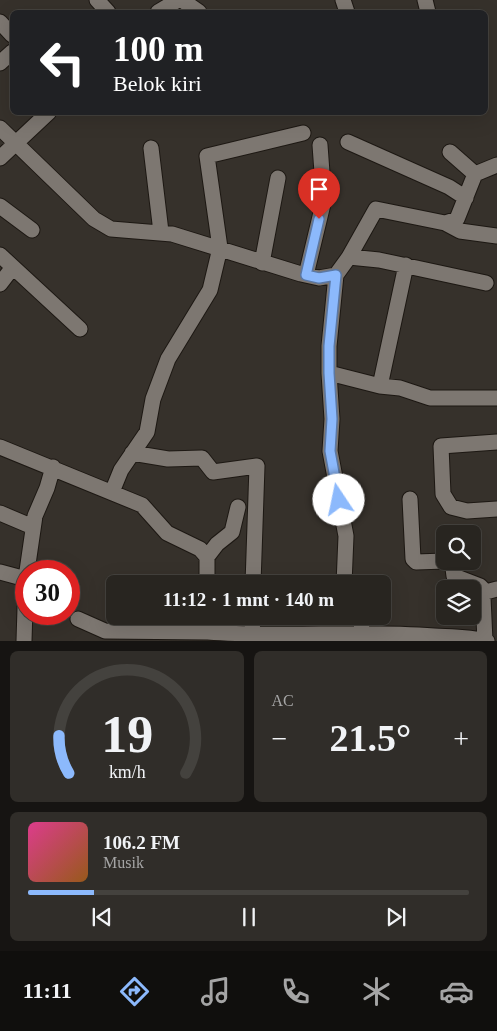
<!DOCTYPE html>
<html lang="id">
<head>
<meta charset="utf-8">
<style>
	:root { --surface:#282520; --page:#302d29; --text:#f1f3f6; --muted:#a5a5a5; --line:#44423e; --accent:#8cb9fc }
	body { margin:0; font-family:"Times New Roman",serif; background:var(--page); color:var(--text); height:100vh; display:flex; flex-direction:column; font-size:19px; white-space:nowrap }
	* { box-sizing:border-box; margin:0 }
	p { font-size:16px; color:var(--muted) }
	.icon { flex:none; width:28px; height:28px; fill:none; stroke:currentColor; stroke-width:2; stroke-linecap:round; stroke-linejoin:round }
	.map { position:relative; height:641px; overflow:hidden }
	.details { display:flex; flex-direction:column; gap:10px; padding:10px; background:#161412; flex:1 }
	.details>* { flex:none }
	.guide { position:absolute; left:10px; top:10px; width:478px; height:105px; border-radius:8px; box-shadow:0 5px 20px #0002,0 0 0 1px var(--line); background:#202124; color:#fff; overflow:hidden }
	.buttons { position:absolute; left:436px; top:525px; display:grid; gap:10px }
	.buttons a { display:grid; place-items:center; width:45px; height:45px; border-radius:8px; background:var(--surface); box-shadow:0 5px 20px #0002,0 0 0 1px var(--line); font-size:25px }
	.speed { position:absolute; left:15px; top:560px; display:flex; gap:10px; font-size:25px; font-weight:700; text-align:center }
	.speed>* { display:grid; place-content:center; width:65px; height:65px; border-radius:50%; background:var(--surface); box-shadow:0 5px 20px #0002,0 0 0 1px var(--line); line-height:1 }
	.speed .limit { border:8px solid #d22; background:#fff; color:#111 }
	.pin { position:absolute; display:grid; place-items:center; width:42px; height:42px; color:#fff; margin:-51px -21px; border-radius:50% 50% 50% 0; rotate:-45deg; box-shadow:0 0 5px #0007 }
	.pin .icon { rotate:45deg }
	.me { position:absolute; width:55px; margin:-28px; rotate:349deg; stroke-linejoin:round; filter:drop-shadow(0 0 4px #0008) }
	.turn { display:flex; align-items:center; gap:18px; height:105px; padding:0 20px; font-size:22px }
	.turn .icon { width:65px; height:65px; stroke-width:2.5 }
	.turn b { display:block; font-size:35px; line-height:42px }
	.big { font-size:38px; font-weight:700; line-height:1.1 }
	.details .widget { flex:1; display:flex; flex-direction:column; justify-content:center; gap:8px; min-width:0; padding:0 18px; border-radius:8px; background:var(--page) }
	.details .dial { align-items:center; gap:0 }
	.dial svg { height:130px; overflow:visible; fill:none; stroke:var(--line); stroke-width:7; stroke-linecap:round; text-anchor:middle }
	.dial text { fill:var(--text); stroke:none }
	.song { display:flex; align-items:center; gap:15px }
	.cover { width:60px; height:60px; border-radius:8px; background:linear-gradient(135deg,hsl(330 70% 55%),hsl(30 70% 35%)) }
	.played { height:5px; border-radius:2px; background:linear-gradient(90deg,var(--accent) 15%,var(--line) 15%) }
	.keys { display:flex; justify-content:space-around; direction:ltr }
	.heat { display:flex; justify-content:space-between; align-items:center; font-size:28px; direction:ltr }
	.details .tiles { flex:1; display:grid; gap:10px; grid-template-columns:1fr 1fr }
	.widget:last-child { grid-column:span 2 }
	.trip { position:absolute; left:106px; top:575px; width:285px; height:50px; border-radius:8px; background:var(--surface); box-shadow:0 5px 20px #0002,0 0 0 1px var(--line); font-weight:700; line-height:50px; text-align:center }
	.dock { display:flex; height:80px; justify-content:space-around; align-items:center; background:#100f0d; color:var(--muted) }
	.dock .icon { width:35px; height:35px }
	.dock .current { color:var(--accent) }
	.dock b { font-size:22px; color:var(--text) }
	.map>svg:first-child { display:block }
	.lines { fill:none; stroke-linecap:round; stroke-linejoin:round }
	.minor-casing { stroke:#1d1813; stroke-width:17 }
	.minor { stroke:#7d7771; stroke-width:15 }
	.route-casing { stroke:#5b78a4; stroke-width:12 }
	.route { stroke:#8cb9fc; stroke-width:9 }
</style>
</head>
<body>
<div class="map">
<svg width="497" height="641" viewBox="0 0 497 641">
	<rect width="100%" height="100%" fill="#36312b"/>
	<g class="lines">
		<defs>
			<path id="minor" d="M97,0L108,12
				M182,0L199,12
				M343,0L347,12
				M425,0L428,12
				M158,12L178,0
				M0,22L12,35
				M0,63L12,52
				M0,128L94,219L111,229L172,234L301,274L319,278L336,275L329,346V373L380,386L400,388L430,398H497
				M348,142L449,187L466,198
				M151,148L161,232
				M450,152L475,174
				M0,158L49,112
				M0,206L32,230
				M445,223L460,231L497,236
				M0,255L80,329
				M349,257L379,260L486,283
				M262,263L278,178
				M306,275L324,200L320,145
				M336,275L349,257L376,209L445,223L457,219L475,174L497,165
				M0,284L13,267
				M329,373L332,419L330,451L346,536L344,584
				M380,386L406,265
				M497,442L441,446L443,494L451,507L467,511L497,509
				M0,447L142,505L167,533L200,549L207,557V584
				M132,453L168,459L202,458L213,472L257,466L253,584
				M112,492L121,470L147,432L153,399L168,359L210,290L220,248L207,156L303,133
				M410,499L413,559L416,562L445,561
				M0,513L33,527
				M207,557L217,544L232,532L238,507
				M452,561L454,576L480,586L486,592
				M27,571L35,516L47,488L53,467
				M0,572L26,579
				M208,616V632C283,638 358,630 434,636C451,637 470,637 487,641
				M361,616L362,634
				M78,619L105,631L208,632
				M252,634L253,616
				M24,641L26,575
				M485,641L483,597L486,592L497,589"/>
		</defs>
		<use href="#minor" class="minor-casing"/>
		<use href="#minor" class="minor"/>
	</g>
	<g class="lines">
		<defs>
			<path id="route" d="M319,219L306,275L319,278L336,275L329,346V373L332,419L330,451L339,500"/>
		</defs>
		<use href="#route" class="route-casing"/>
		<use href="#route" class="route"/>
	</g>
</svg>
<div class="buttons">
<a><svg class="icon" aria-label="search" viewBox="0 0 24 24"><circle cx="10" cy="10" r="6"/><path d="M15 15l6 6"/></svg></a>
<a><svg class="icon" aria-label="layers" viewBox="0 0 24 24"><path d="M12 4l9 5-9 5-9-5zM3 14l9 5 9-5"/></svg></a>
</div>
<div class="speed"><div class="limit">30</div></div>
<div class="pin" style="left:319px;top:219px;background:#d93025"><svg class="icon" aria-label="arrive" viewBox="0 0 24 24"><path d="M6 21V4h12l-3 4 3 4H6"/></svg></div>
<svg class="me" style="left:339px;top:500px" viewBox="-20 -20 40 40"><circle r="19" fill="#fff"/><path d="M0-13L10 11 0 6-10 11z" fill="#8cb9fc"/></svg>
<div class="trip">11:12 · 1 mnt · 140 m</div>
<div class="guide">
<div class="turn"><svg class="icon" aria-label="left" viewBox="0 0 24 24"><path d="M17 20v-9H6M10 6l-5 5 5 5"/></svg><div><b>100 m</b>Belok kiri</div></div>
</div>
</div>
<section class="details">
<div class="tiles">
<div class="widget dial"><svg viewBox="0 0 100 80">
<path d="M14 69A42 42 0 1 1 86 69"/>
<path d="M14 69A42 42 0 0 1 8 46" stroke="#8cb9fc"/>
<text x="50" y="56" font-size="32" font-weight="700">19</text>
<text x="50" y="72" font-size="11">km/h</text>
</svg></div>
<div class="widget"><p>AC</p>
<div class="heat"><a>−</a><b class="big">21.5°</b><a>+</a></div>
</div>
<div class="widget">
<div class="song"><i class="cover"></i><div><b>106.2 FM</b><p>Musik</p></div></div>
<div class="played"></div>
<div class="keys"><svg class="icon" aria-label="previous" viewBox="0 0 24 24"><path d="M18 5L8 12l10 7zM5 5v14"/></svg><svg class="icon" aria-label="pause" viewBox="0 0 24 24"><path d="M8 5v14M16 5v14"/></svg><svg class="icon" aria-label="next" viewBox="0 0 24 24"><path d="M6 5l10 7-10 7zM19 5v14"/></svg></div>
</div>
</div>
</section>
<nav class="dock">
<b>11:11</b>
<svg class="icon current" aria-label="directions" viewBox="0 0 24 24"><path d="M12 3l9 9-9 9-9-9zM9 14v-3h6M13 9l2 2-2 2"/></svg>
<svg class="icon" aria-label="music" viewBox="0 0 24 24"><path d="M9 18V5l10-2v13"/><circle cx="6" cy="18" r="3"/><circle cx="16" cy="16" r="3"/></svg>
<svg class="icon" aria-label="phone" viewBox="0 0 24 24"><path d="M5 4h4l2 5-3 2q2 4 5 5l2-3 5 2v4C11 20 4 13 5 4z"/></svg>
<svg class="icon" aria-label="climate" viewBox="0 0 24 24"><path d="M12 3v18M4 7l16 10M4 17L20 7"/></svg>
<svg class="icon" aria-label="car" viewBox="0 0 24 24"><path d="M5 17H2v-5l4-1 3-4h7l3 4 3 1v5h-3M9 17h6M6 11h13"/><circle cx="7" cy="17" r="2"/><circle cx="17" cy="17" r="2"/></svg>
</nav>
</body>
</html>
